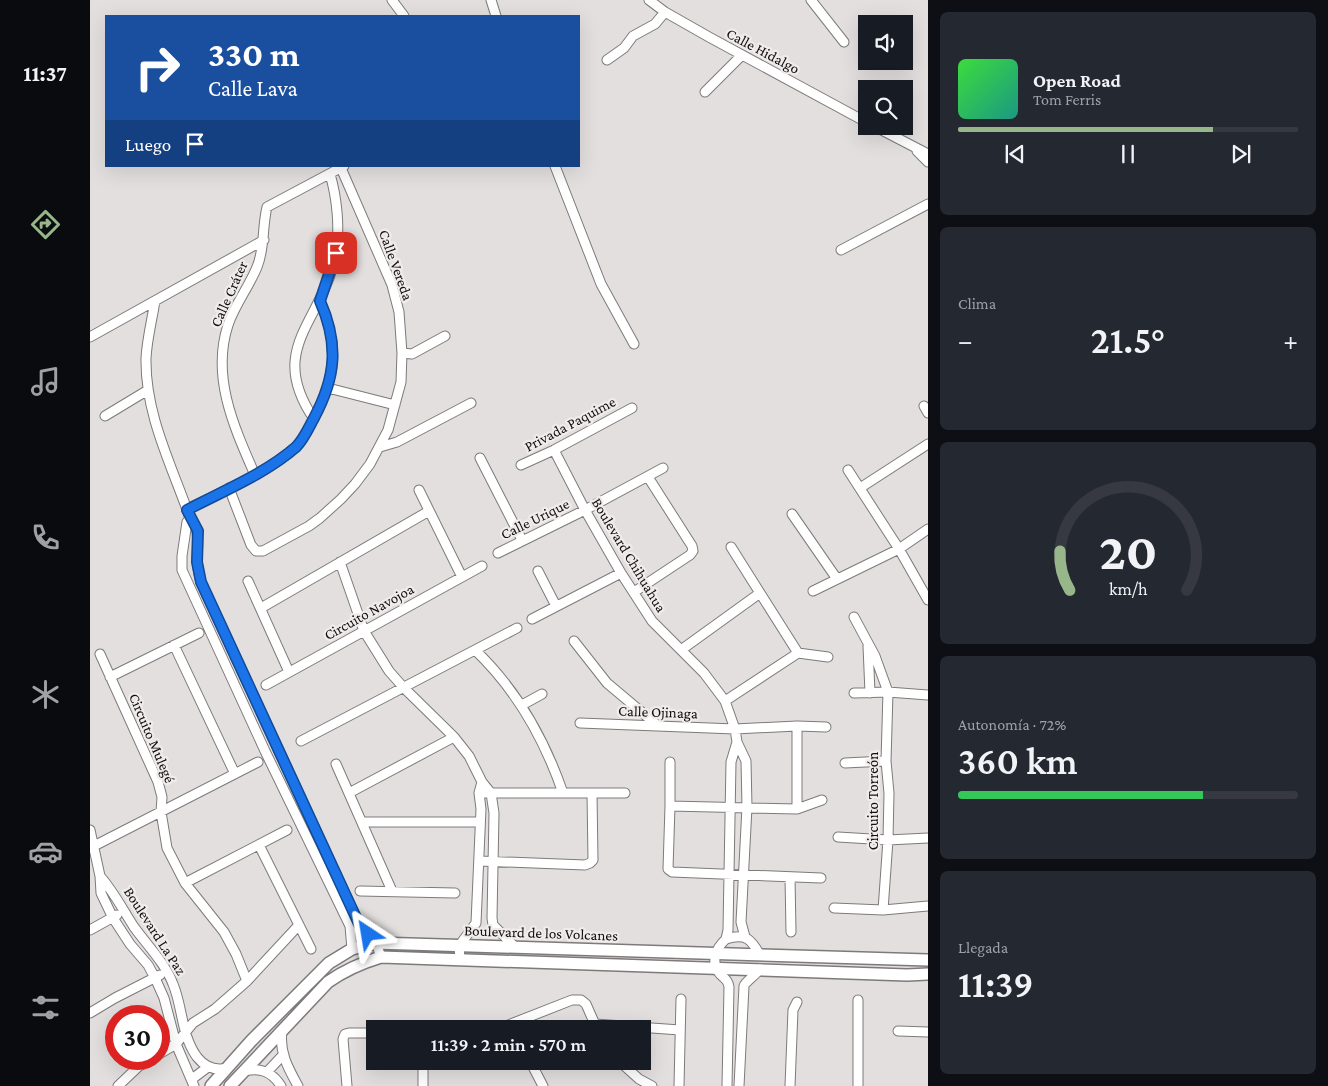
<!DOCTYPE html>
<html lang="es">
<head>
<meta charset="utf-8">
<style>
	:root { --surface:#171b24; --page:#242831; --text:#f1f3f6; --muted:#9ea1a6; --line:#363941; --accent:#97b689 }
	body { margin:0; font-family:"Crimson Pro",serif; background:var(--page); color:var(--text); height:100vh; display:flex; flex-direction:column; font-size:19px; white-space:nowrap }
	* { box-sizing:border-box; margin:0 }
	p { font-size:16px; color:var(--muted) }
	.icon { flex:none; width:28px; height:28px; fill:none; stroke:currentColor; stroke-width:2; stroke-linecap:round; stroke-linejoin:round }
	.map { position:relative; flex:1; overflow:hidden }
	.panel { display:flex; flex-direction:column; gap:12px; padding:12px; background:#0d0f14; width:400px }
	.panel>* { flex:none }
	.hud { position:absolute; left:15px; top:15px; width:475px; height:152px; border-radius:0px; box-shadow:0 5px 20px #0002; background:#1a4fa0; color:#fff; overflow:hidden }
	.controls { position:absolute; left:768px; top:15px; display:grid; gap:10px }
	.controls a { display:grid; place-items:center; width:55px; height:55px; border-radius:0px; background:var(--surface); box-shadow:0 5px 20px #0002; font-size:25px }
	.speed { position:absolute; left:15px; top:1005px; display:flex; gap:10px; font-size:25px; font-weight:700; text-align:center }
	.speed>* { display:grid; place-content:center; width:65px; height:65px; border-radius:50%; background:var(--surface); box-shadow:0 5px 20px #0002; line-height:1 }
	.speed .limit { border:8px solid #d22; background:#fff; color:#111 }
	.pin { position:absolute; display:grid; place-items:center; width:42px; height:42px; color:#fff; margin:-21px; border-radius:10px; box-shadow:0 2px 8px #0006 }
	.me { position:absolute; width:55px; margin:-28px; rotate:327deg; stroke-linejoin:round; filter:drop-shadow(0 0 4px #0008) }
	.turn { display:flex; align-items:center; gap:18px; height:105px; padding:0 20px; font-size:22px }
	.turn .icon { width:65px; height:65px; stroke-width:2.5 }
	.turn b { display:block; font-size:35px; line-height:42px }
	.then { display:flex; align-items:center; height:48px; padding:0 20px; background:#0003; gap:10px; font-size:19px }
	.big { font-size:38px; font-weight:600; line-height:1.1 }
	.panel .card { flex:1; display:flex; flex-direction:column; justify-content:center; gap:8px; min-width:0; padding:0 18px; border-radius:8px; background:var(--page) }
	.panel .dial { align-items:center; gap:0 }
	.dial svg { height:130px; overflow:visible; fill:none; stroke:var(--line); stroke-width:7; stroke-linecap:round; text-anchor:middle }
	.dial text { fill:var(--text); stroke:none }
	.song { display:flex; align-items:center; gap:15px }
	.cover { width:60px; height:60px; border-radius:8px; background:linear-gradient(135deg,hsl(120 70% 55%),hsl(170 70% 35%)) }
	.played { height:5px; border-radius:2px; background:linear-gradient(90deg,var(--accent) 75%,var(--line) 75%) }
	.keys { display:flex; justify-content:space-around; direction:ltr }
	.heat { display:flex; justify-content:space-between; align-items:center; font-size:28px; direction:ltr }
	.charge { height:8px; border-radius:4px; background:linear-gradient(90deg,#34c759 72%,var(--line) 0) }
	.trip { position:absolute; left:276px; top:1020px; width:285px; height:50px; border-radius:0px; background:var(--surface); box-shadow:0 5px 20px #0002; font-weight:600; line-height:50px; text-align:center }
	main { display:flex; flex:1; min-height:0 }
	.dock { display:flex; flex-direction:column; width:90px; justify-content:space-around; align-items:center; background:#090b0e; color:var(--muted) }
	.dock .icon { width:35px; height:35px }
	.dock .selected { color:var(--accent) }
	.dock b { font-size:22px; color:var(--text) }
	.map>svg:first-child { display:block }
	.lines { fill:none; stroke-linecap:round; stroke-linejoin:round }
	.minor-casing { stroke:#7e7a7a; stroke-width:11 }
	.tertiary-casing { stroke:#7e7a7a; stroke-width:14 }
	.minor { stroke:#fff; stroke-width:9 }
	.tertiary { stroke:#fff; stroke-width:11 }
	.route-casing { stroke:#114b97; stroke-width:12 }
	.route { stroke:#1a73e8; stroke-width:9 }
	.labels { text-anchor:middle; dominant-baseline:central; stroke-width:4.5; stroke-linejoin:round; paint-order:stroke }
	.street-label { font-size:15px; fill:#100e0e; stroke:#f1ecec }
</style>
</head>
<body>
<main>
<nav class="dock">
<b>11:37</b>
<svg class="icon selected" aria-label="directions" viewBox="0 0 24 24"><path d="M12 3l9 9-9 9-9-9zM9 14v-3h6M13 9l2 2-2 2"/></svg>
<svg class="icon" aria-label="music" viewBox="0 0 24 24"><path d="M9 18V5l10-2v13"/><circle cx="6" cy="18" r="3"/><circle cx="16" cy="16" r="3"/></svg>
<svg class="icon" aria-label="phone" viewBox="0 0 24 24"><path d="M5 4h4l2 5-3 2q2 4 5 5l2-3 5 2v4C11 20 4 13 5 4z"/></svg>
<svg class="icon" aria-label="climate" viewBox="0 0 24 24"><path d="M12 3v18M4 7l16 10M4 17L20 7"/></svg>
<svg class="icon" aria-label="car" viewBox="0 0 24 24"><path d="M5 17H2v-5l4-1 3-4h7l3 4 3 1v5h-3M9 17h6M6 11h13"/><circle cx="7" cy="17" r="2"/><circle cx="17" cy="17" r="2"/></svg>
<svg class="icon" aria-label="filters" viewBox="0 0 24 24"><path d="M4 7h16M4 17h16"/><circle cx="9" cy="7" r="2"/><circle cx="15" cy="17" r="2"/></svg>
</nav>
<div class="map">
<svg width="838" height="1086" viewBox="0 0 838 1086">
	<rect width="100%" height="100%" fill="#e3dfdf"/>
	<g class="lines">
		<defs>
			<path id="minor" d="M302,0L314,16
				M401,0L406,16
				M559,0L575,12L619,37L776,122
				M721,0L754,42
				M517,60L534,48L543,36L565,24L575,12
				M615,92L652,55
				M784,126L838,154
				M827,151L838,162
				M465,166L511,284L544,344
				M751,250L838,204
				M65,301C62,320 57,339 56,358C55,415 82,466 100,518C111,530 107,546 107,561C108,569 109,575 111,582L269,924L286,943L291,957
				M0,337L174,240
				M312,353L322,354L355,336
				M238,388L305,405
				M834,406L838,413
				M15,416L58,390
				M224,419C175,347 234,321 246,253C250,228 247,198 240,174
				M290,447L307,442L381,403
				M464,450L495,510L531,573L562,621L614,673L635,701L645,729L647,742L656,761L657,807L651,922L655,937
				M390,458L432,540
				M431,465L464,450L542,408
				M758,470L809,549L838,600
				M165,475C144,427 121,377 138,325C145,304 159,287 167,267C175,248 172,227 177,207L254,166
				M139,488L161,545L166,551H173L219,526L230,518L251,499L265,484L280,464L298,430L311,382L312,353L309,312L302,285L251,168
				M770,488L838,444
				M329,490L372,577
				M97,509C133,491 175,474 206,447C214,439 219,427 224,418C246,377 249,344 230,301
				M702,514L747,579
				M100,518L97,522L92,556V570L175,751L260,926L262,949
				M408,553L495,510L573,468
				M250,562L274,631L299,671L313,687L364,737L379,756L392,782L401,793L404,813L402,918L403,925L425,947
				M448,571L466,606
				M158,581L199,672
				M723,591L809,549L838,529
				M544,592L600,555L603,551L602,546L558,477
				M670,593L708,653
				M171,608L339,511
				M764,617L785,656L798,692L796,761L799,793L798,840L793,910
				M442,619L531,573
				M484,641L517,683L567,725
				M84,645L145,774
				M778,646L780,693
				M385,650C427,690 454,738 473,793
				M591,650L670,593L641,547
				M10,654L68,782L72,797L71,812L77,848L95,883L134,932L146,954L157,981
				M20,677L109,633
				M176,685L392,566
				M764,693L798,692L838,695
				M635,701L708,653L738,657
				M432,705L452,694
				M490,723L645,729L707,726L736,727
				M707,726V809L732,800
				M211,741L427,628
				M580,762V806L578,869L582,872L731,878
				M755,763L796,761
				M246,764L302,891
				M259,793L364,737
				M395,793H535
				M580,806L707,809
				M272,822H390
				M0,830L10,876L11,893L23,918L40,944L58,965L65,978L74,998L86,1044L104,1086
				M748,837L798,840L838,838
				M169,845L221,949
				M0,848L168,762
				M389,861L495,865L500,863L503,860L502,793
				M10,876C24,892 33,910 44,927C57,945 75,963 83,984C93,1008 91,1035 107,1057C115,1067 125,1071 137,1068
				M700,877L701,932
				M95,883L197,830
				M270,891L365,893
				M744,908L793,910L838,906
				M0,930L27,915
				M636,939C656,933 661,939 670,955
				M370,960L369,946L386,923L391,809L389,793L392,782
				M0,1013L25,998L70,975
				M505,1024L590,1030
				M408,1029L482,1000H491L496,1004L507,1029
				M192,1031C189,1052 198,1068 208,1086
				M808,1031L838,1032
				M69,1054L86,1044L103,1023L125,1009L157,981L208,926
				M333,1061V1086
				M440,1061L453,1086
				M529,1061L549,1079L562,1086
				M155,1071C171,1067 182,1072 191,1086
				M177,1072L193,1055
				M102,1079L118,1067
				M28,1086L49,1066L61,1059
				M257,1086L253,1039L255,1034L259,1033H285
				M589,1086L591,999
				M637,1086L639,987C638,980 635,979 630,974C620,962 626,948 636,939L638,930L641,762L647,742
				M649,1086L654,986C655,982 666,975 670,969
				M700,1086L703,1010L707,1002
				M768,1086V1000"/>
			<path id="tertiary" d="M121,1086L162,1040L239,963L262,949L286,943L838,960
				M140,1086L238,982C255,970 271,963 291,957L817,975L838,974"/>
		</defs>
		<use href="#minor" class="minor-casing"/>
		<use href="#tertiary" class="tertiary-casing"/>
		<use href="#minor" class="minor"/>
		<use href="#tertiary" class="tertiary"/>
	</g>
	<g class="lines">
		<defs>
			<path id="route" d="M246,253L230,301C249,344 246,377 224,418C219,427 214,439 206,447C175,474 133,491 97,510L108,531L107,562L111,582L269,924L278,934"/>
		</defs>
		<use href="#route" class="route-casing"/>
		<use href="#route" class="route"/>
	</g>
	<g class="labels">
		<g class="street-label">
			<text transform="translate(673 51) rotate(28)">Calle Hidalgo</text>
			<text transform="translate(306 265) rotate(70)">Calle Vereda</text>
			<text transform="translate(139 294) rotate(-66)">Calle Cráter</text>
			<text transform="translate(480 424) rotate(-28)">Privada Paquime</text>
			<text transform="translate(445 519) rotate(-26)">Calle Urique</text>
			<text transform="translate(539 555) rotate(59)">Boulevard Chihuahua</text>
			<text transform="translate(279 612) rotate(-29)">Circuito Navojoa</text>
			<text transform="translate(568 712) rotate(2)">Calle Ojinaga</text>
			<text transform="translate(62 738) rotate(67)">Circuito Mulegé</text>
			<text transform="translate(783 801) rotate(-90)">Circuito Torreón</text>
			<text transform="translate(65 931) rotate(57)">Boulevard La Paz</text>
			<text transform="translate(451 933) rotate(2)">Boulevard de los Volcanes</text>
		</g>
	</g>
</svg>
<div class="controls">
<a><svg class="icon" aria-label="sound" viewBox="0 0 24 24"><path d="M4 9h4l5-4v14l-5-4H4zM17 9q2 3 0 6"/></svg></a>
<a><svg class="icon" aria-label="search" viewBox="0 0 24 24"><circle cx="10" cy="10" r="6"/><path d="M15 15l6 6"/></svg></a>
</div>
<div class="speed"><div class="limit">30</div></div>
<div class="pin" style="left:246px;top:253px;background:#d93025"><svg class="icon" aria-label="arrive" viewBox="0 0 24 24"><path d="M6 21V4h12l-3 4 3 4H6"/></svg></div>
<svg class="me" style="left:278px;top:934px" viewBox="-20 -20 40 40"><path d="M0-17L14 15 0 8-14 15z" fill="#1a73e8" stroke="#fff" stroke-width="4"/></svg>
<div class="trip">11:39 · 2 min · 570 m</div>
<div class="hud">
<div class="turn"><svg class="icon" aria-label="right" viewBox="0 0 24 24"><path d="M7 20v-9h11M14 6l5 5-5 5"/></svg><div><b>330 m</b>Calle Lava</div></div>
<div class="then">Luego<svg class="icon" aria-label="arrive" viewBox="0 0 24 24"><path d="M6 21V4h12l-3 4 3 4H6"/></svg></div>
</div>
</div>
<section class="panel">
<div class="card">
<div class="song"><i class="cover"></i><div><b>Open Road</b><p>Tom Ferris</p></div></div>
<div class="played"></div>
<div class="keys"><svg class="icon" aria-label="previous" viewBox="0 0 24 24"><path d="M18 5L8 12l10 7zM5 5v14"/></svg><svg class="icon" aria-label="pause" viewBox="0 0 24 24"><path d="M8 5v14M16 5v14"/></svg><svg class="icon" aria-label="next" viewBox="0 0 24 24"><path d="M6 5l10 7-10 7zM19 5v14"/></svg></div>
</div>
<div class="card"><p>Clima</p>
<div class="heat"><a>−</a><b class="big">21.5°</b><a>+</a></div>
</div>
<div class="card dial"><svg viewBox="0 0 100 80">
<path d="M14 69A42 42 0 1 1 86 69"/>
<path d="M14 69A42 42 0 0 1 8 45" stroke="#97b689"/>
<text x="50" y="56" font-size="32" font-weight="700">20</text>
<text x="50" y="72" font-size="11">km/h</text>
</svg></div>
<div class="card"><p>Autonomía · 72%</p><b class="big">360 km</b><div class="charge"></div></div>
<div class="card"><p>Llegada</p><b class="big">11:39</b></div>
</section>
</main>
</body>
</html>
